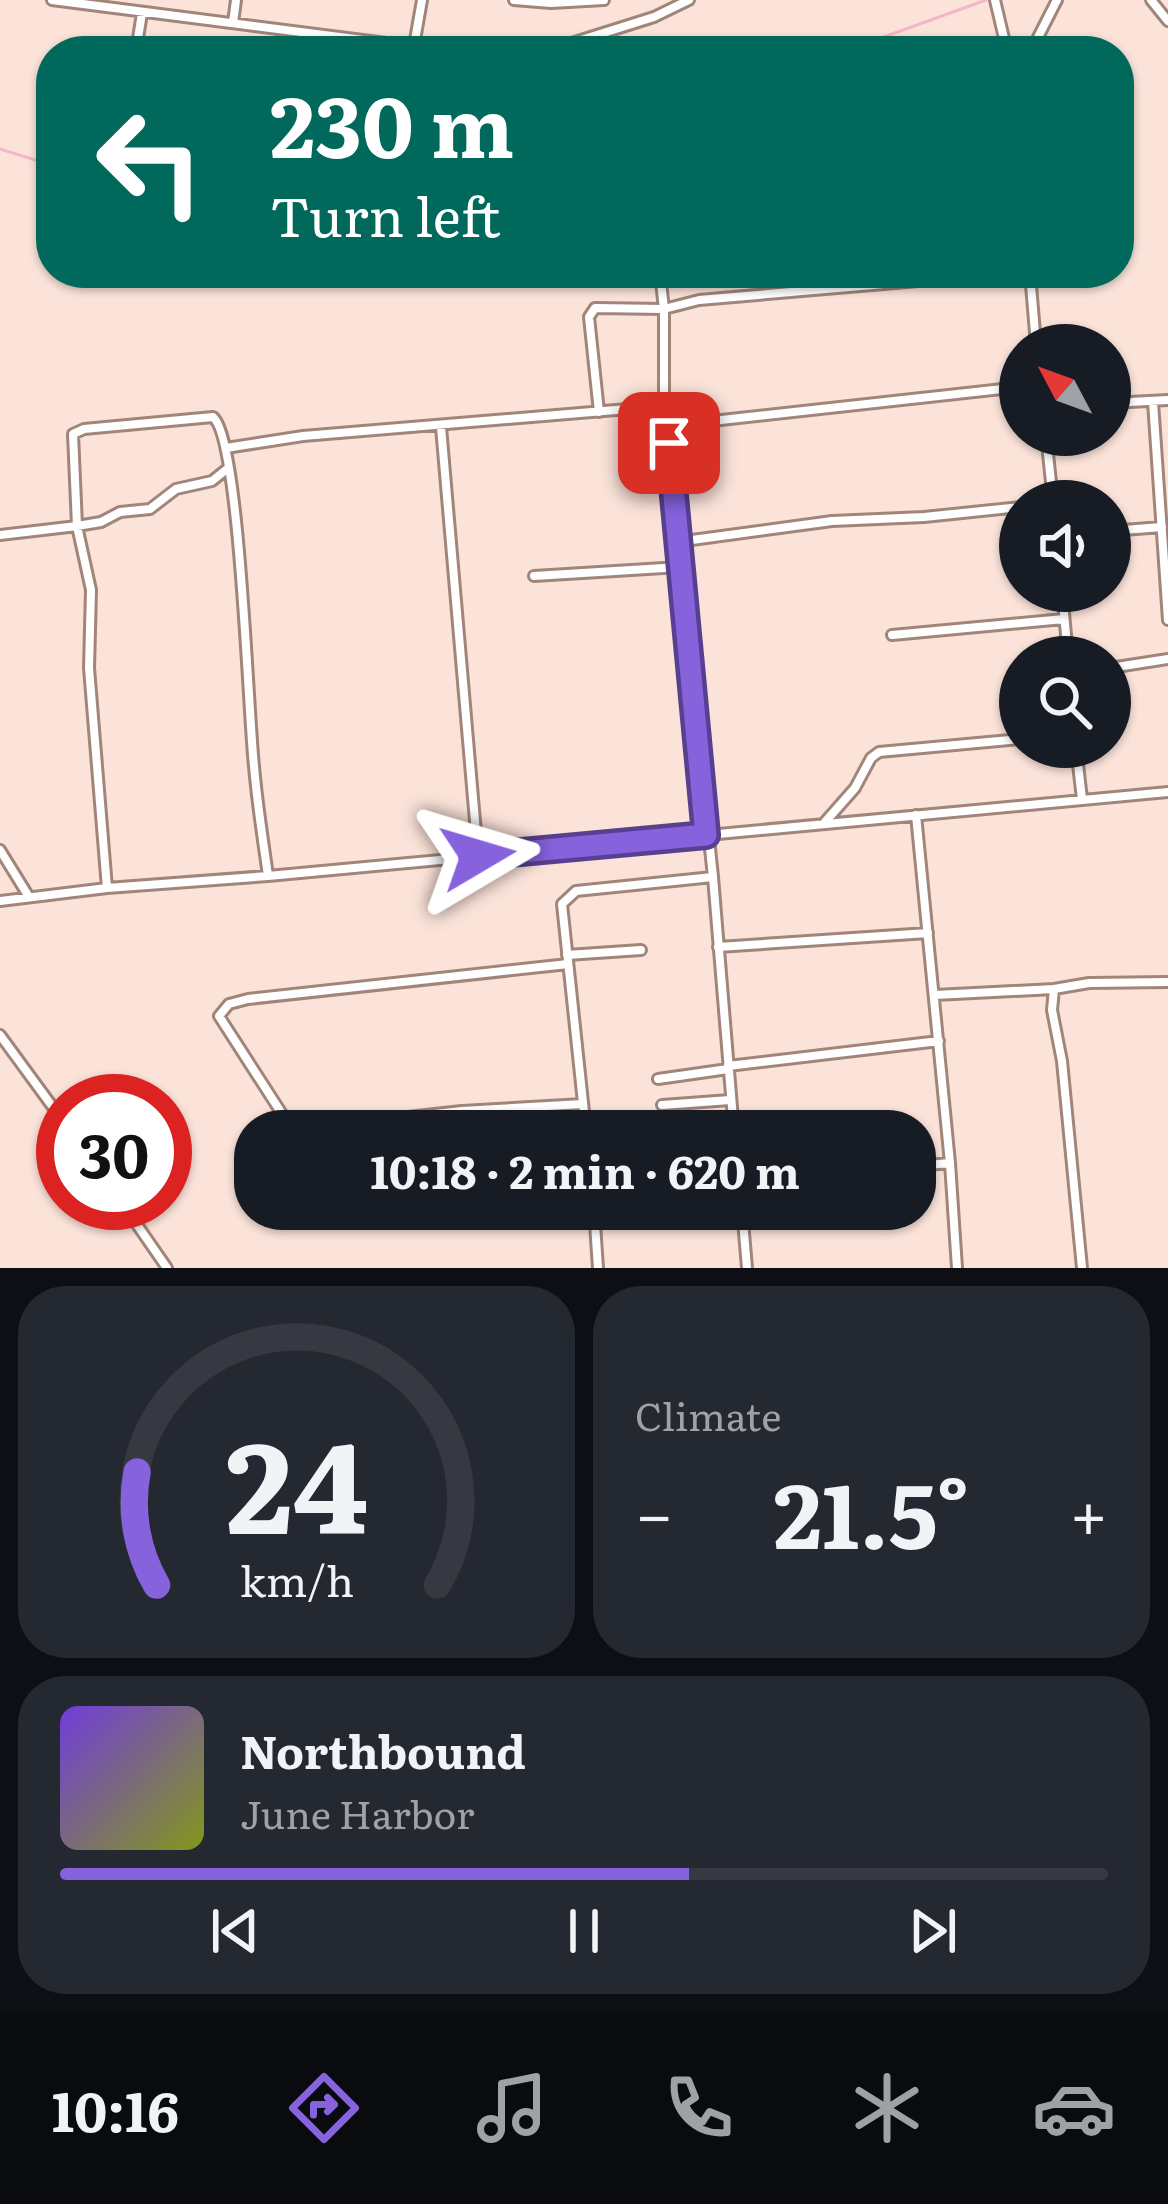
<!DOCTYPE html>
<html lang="en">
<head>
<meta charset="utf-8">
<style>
	:root { --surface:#171b24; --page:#242831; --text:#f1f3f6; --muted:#9ea1a6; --line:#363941; --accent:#8662dd }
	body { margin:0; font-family:Literata,serif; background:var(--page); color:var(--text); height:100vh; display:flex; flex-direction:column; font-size:45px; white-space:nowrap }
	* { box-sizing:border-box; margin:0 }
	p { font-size:39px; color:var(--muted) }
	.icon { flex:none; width:66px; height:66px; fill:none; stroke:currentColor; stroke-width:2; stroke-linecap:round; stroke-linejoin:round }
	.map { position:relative; height:1268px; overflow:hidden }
	.drawer { display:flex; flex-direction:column; gap:18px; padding:18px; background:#0d0f14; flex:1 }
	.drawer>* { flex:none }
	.banner { position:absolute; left:36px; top:36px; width:1098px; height:252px; border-radius:48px; box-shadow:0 3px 9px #0004; background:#00695c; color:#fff; overflow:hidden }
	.needle { width:78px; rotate:311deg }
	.fabs { position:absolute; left:999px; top:324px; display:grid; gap:24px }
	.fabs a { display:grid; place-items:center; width:132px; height:132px; border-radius:50%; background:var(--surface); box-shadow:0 3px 9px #0004; font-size:60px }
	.speed { position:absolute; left:36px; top:1074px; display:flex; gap:24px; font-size:60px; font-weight:700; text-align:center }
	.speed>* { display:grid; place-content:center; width:156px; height:156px; border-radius:50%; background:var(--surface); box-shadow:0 3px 9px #0004; line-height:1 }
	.speed .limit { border:18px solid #d22; background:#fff; color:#111 }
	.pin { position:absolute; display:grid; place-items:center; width:102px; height:102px; color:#fff; margin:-51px; border-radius:24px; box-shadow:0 6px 18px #0006 }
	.me { position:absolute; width:132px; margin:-66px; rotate:83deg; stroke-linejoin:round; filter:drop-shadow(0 0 9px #0008) }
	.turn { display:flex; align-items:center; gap:42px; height:252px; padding:0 36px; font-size:54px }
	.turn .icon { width:156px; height:156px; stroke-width:2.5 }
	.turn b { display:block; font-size:84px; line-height:102px }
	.big { font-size:90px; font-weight:700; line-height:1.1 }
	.drawer .widget { flex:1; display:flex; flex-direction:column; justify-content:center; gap:18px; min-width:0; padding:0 42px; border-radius:48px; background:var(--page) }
	.drawer .dial { align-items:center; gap:0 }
	.dial svg { height:312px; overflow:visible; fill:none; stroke:var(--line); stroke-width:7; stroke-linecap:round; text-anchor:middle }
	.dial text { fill:var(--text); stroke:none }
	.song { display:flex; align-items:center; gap:36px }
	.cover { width:144px; height:144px; border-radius:18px; background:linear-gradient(135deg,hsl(260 70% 55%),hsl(70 70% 35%)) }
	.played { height:12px; border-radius:6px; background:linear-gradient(90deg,var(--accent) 60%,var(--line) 60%) }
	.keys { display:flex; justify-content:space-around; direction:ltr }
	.heat { display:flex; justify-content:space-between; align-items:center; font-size:66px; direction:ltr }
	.drawer .tiles { flex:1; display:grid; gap:18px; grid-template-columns:1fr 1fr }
	.widget:last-child { grid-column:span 2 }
	.trip { position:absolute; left:234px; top:1110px; width:702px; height:120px; border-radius:48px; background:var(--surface); box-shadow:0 3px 9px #0004; font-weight:700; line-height:120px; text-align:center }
	.menu { display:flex; height:192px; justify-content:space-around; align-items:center; background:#090b0e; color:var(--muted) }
	.menu .icon { width:84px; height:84px }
	.menu .selected { color:var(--accent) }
	.menu b { font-size:54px; color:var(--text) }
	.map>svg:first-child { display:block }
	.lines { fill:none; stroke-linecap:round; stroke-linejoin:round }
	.stream { stroke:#f5b6c7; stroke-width:3 }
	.street-casing { stroke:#a18579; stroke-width:14 }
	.street { stroke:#fff; stroke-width:8 }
	.route-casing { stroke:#574090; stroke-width:30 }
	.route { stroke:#8662dd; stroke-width:21 }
</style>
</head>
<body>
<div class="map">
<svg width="1168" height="1268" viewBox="0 0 1168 1268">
	<rect width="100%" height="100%" fill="#fbe3d9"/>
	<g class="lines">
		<path class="stream" d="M845,51L986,0
			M0,149L51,165"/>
		<defs>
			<path id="street" d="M52,0L449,51
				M514,0L551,3L604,0
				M995,0L1007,51
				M1151,0L1168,21
				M233,23L236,0
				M414,46L422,0
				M136,51L142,13
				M546,51L654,17L689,0
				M1031,51L1057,0
				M660,273L664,309V406L713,877L734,1131
				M1030,273L1036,345
				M1153,402L1168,620
				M1110,403L1168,400
				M599,412L589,317L595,308L664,309L699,300L1012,273
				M667,426L1020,387
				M441,427L478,856
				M1046,435L1053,501
				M226,448L303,436L664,406
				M1110,531L1162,527
				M0,535L77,526L101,522L120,512L150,509L176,489L212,481L227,469
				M677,542L832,521L924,517L1020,507
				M534,576L680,567
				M1062,591L1068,657
				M892,635L1064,619
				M1110,668L1168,659
				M1076,747L1082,799
				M916,815L950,1163L957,1268
				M825,822L855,788L871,758L879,752L1020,739
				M0,850L29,897
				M107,888L89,668L91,590L77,526L73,434L84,429L213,417C240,439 248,713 254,766C257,803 263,839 268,876
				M0,901L107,888L268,876L1168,792
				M718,947L928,933
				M567,955L641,950
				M568,964L248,999L229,1004L219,1016L284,1117L299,1129L462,1111L583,1104
				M935,995L1054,989
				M0,1035L63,1121
				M728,1066L939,1041
				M658,1079L728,1069
				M662,1105L730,1100
				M586,1131L562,904L576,891L713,877
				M915,1166L950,1163
				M122,1203L167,1268
				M594,1209L598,1268
				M742,1209L747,1268
				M1082,1268L1062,1061L1052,1010L1054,989L1089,983L1168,982"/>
		</defs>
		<use href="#street" class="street-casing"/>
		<use href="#street" class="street"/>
	</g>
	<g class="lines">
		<defs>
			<path id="route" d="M478,856L706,835L669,443"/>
		</defs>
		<use href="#route" class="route-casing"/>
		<use href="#route" class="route"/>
	</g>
</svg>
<div class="fabs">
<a><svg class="needle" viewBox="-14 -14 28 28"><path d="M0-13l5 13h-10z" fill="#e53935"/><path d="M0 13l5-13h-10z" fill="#9ea1a6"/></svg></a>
<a><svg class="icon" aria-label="sound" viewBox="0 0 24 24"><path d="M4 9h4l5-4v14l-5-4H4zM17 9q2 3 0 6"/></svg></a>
<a><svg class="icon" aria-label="search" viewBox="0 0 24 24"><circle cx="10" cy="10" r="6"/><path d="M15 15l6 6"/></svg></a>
</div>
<div class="speed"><div class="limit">30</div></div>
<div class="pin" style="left:669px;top:443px;background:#d93025"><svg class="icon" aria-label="arrive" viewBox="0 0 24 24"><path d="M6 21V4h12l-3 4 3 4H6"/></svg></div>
<svg class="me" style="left:478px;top:856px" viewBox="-20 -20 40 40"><path d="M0-17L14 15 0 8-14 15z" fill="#8662dd" stroke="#fff" stroke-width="4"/></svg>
<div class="trip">10:18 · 2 min · 620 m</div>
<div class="banner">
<div class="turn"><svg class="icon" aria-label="left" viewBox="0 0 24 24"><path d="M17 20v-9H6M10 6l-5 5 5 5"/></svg><div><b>230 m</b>Turn left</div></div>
</div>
</div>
<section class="drawer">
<div class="tiles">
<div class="widget dial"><svg viewBox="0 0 100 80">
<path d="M14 69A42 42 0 1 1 86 69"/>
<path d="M14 69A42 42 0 0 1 9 40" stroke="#8662dd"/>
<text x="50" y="56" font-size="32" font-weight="700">24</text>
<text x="50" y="72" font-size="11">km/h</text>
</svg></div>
<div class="widget"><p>Climate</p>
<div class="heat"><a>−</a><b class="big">21.5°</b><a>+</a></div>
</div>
<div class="widget">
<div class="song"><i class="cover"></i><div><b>Northbound</b><p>June Harbor</p></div></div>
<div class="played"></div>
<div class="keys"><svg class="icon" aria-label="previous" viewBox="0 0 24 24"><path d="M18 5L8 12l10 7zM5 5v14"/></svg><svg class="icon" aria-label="pause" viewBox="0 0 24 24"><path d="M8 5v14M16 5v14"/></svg><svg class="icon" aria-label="next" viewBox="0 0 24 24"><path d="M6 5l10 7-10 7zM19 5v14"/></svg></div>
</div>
</div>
</section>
<nav class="menu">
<b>10:16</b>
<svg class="icon selected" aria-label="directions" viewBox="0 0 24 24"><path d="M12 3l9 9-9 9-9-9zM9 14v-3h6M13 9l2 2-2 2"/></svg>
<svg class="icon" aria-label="music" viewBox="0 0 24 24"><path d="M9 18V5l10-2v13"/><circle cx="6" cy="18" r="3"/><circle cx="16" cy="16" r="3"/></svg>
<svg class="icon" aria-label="phone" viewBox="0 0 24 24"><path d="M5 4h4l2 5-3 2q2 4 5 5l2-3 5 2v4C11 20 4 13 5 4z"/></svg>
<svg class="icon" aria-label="climate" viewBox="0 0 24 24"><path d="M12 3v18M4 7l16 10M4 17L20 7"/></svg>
<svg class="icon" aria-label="car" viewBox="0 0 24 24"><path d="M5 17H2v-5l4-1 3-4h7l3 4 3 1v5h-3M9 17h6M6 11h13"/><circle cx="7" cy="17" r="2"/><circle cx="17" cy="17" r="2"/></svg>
</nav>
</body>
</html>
